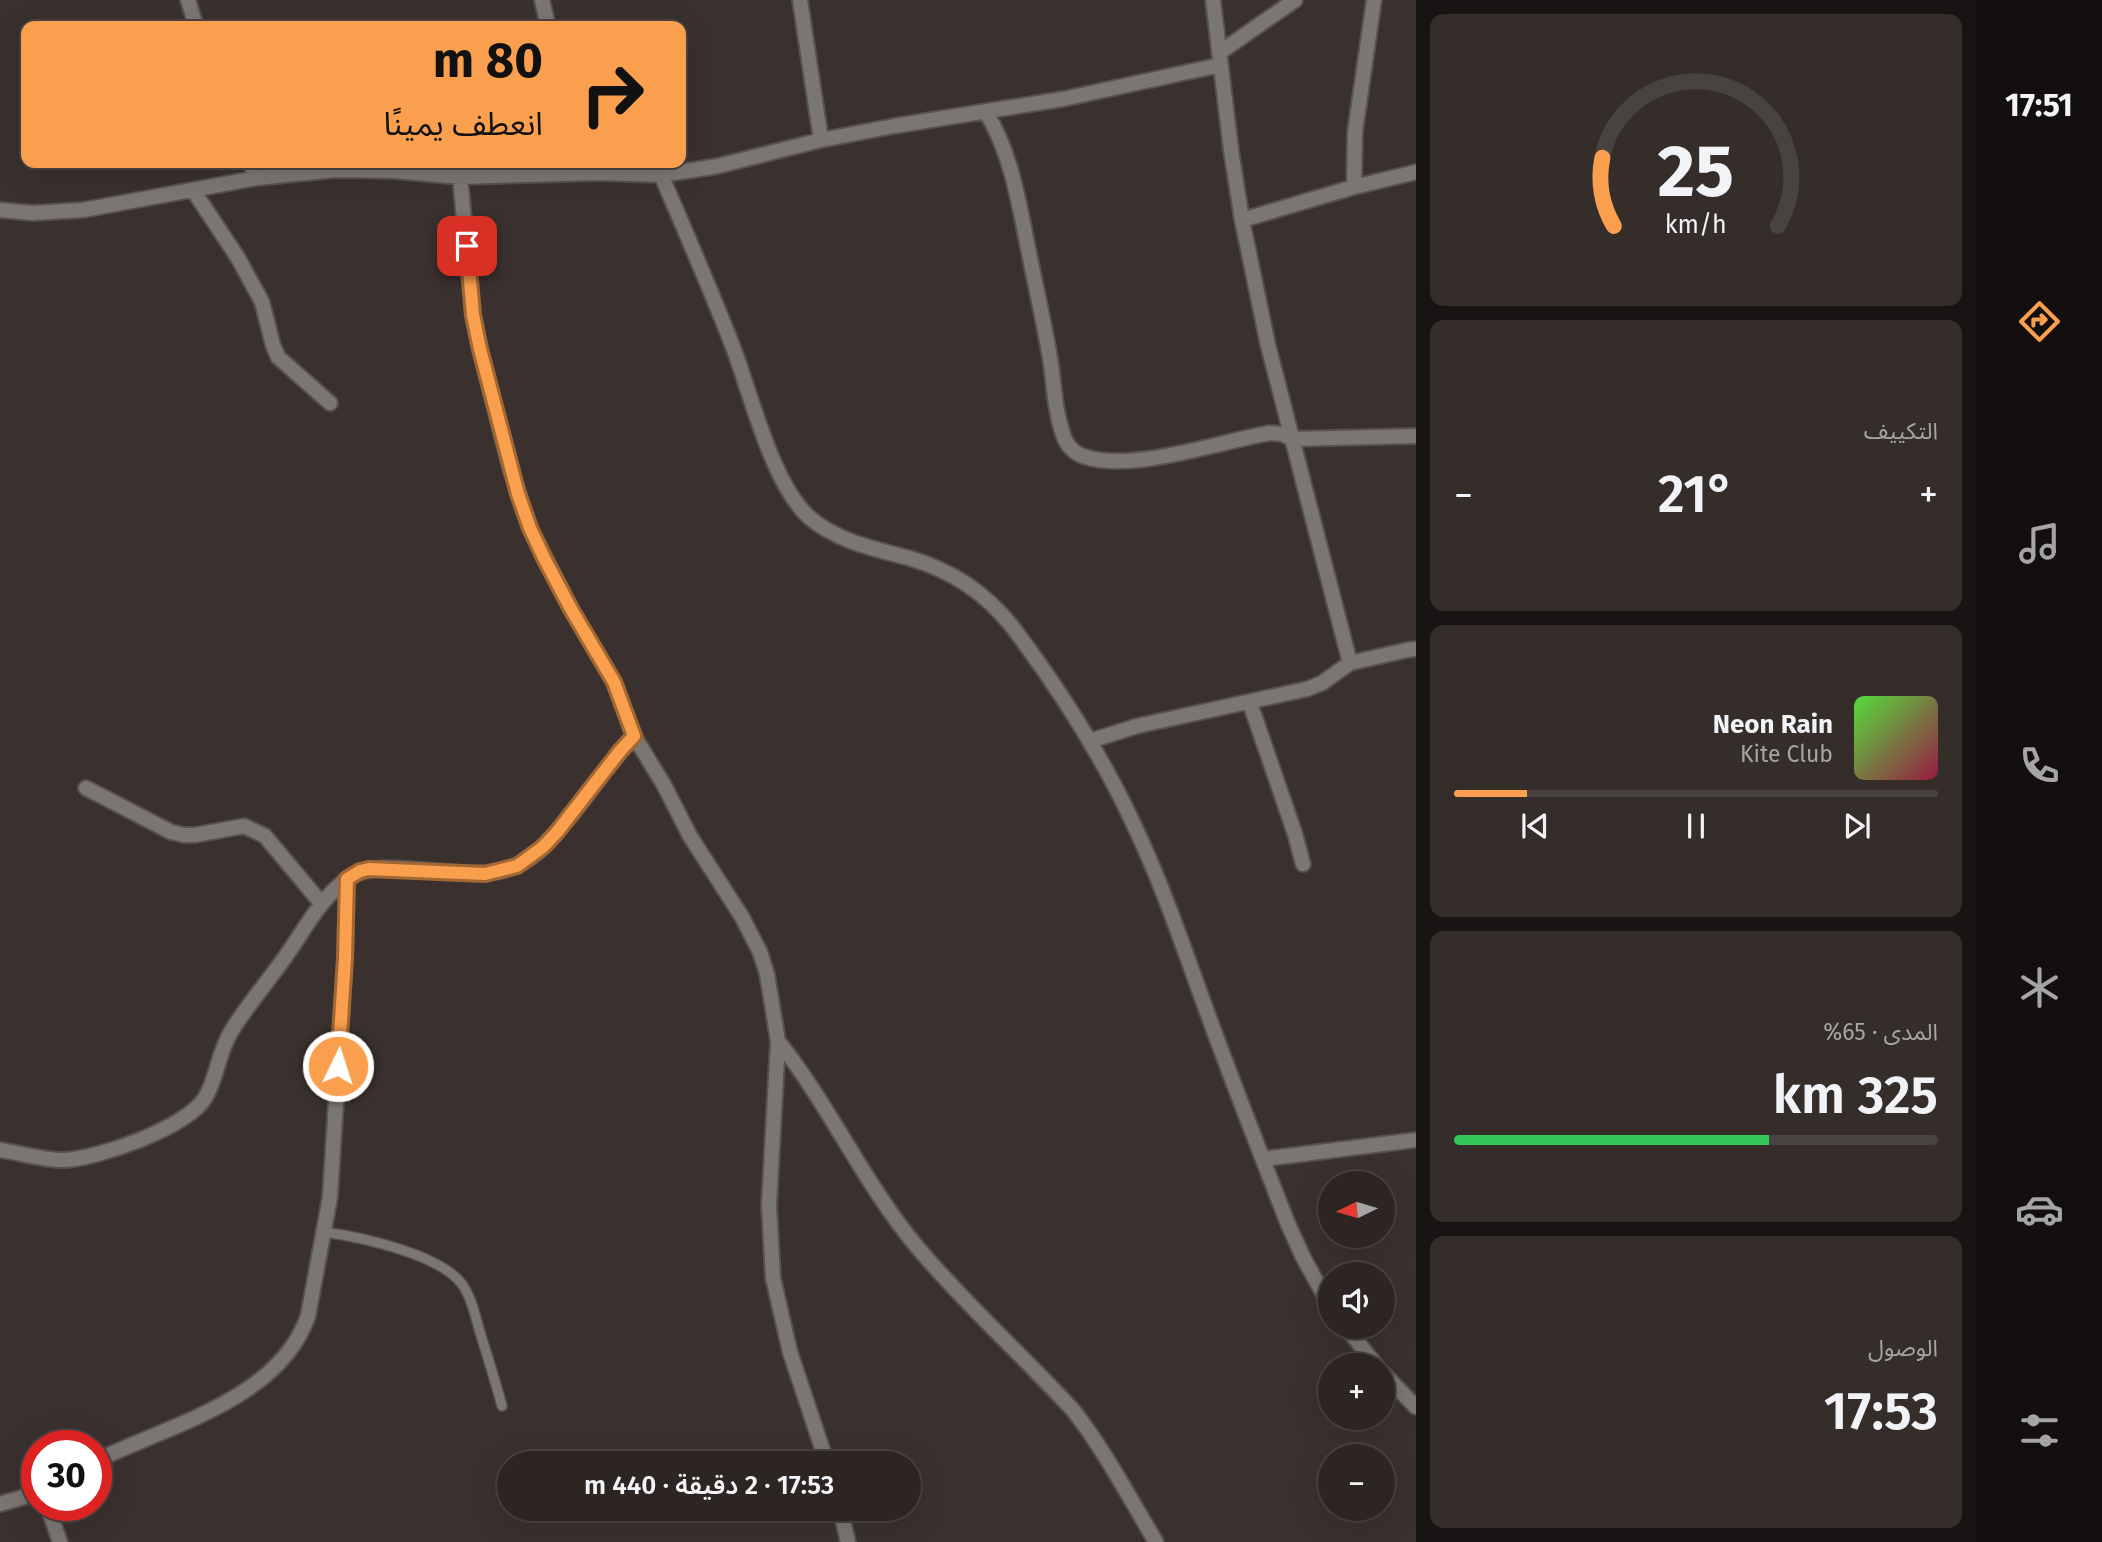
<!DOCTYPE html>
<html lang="ar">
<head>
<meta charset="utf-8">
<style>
	:root { --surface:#2c2522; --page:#342d2a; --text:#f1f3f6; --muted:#a6a5a5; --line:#484240; --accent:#f99f4d }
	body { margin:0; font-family:"Fira Sans","Noto Sans Arabic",sans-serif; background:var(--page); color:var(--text); direction:rtl; height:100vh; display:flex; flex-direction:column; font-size:26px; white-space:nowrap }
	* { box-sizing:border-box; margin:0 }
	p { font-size:23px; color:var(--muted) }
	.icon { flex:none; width:38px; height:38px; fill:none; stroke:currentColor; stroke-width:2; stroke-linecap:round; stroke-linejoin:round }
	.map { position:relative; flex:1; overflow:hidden; direction:ltr }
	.sheet { display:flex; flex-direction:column; gap:14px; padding:14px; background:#181413; width:560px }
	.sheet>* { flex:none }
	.top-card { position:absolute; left:21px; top:21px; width:665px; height:147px; border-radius:14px; box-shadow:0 7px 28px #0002,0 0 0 2px var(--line); direction:rtl; background:#f99f4d; color:#111; overflow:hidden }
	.needle { width:46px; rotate:265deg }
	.fabs { position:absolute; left:1318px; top:1171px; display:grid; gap:14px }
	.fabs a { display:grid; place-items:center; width:77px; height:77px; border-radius:50%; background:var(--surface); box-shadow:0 7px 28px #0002,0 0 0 2px var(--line); font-size:35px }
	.speed { position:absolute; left:21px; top:1430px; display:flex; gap:14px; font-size:35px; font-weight:700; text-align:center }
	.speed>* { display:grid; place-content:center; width:91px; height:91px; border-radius:50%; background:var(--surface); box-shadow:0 7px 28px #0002,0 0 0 2px var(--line); line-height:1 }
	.speed .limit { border:10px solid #d22; background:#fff; color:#111 }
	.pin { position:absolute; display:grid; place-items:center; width:60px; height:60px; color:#fff; margin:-30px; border-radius:14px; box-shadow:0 4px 10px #0006 }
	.me { position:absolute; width:77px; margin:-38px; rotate:4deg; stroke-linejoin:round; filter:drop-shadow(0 0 5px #0008) }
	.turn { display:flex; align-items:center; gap:24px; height:147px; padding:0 28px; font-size:32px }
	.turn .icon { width:91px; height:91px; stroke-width:2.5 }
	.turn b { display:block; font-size:49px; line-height:60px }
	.big { font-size:52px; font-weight:600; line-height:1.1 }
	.sheet .widget { flex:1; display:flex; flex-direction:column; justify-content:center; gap:10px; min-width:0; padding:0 24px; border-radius:14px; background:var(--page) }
	.sheet .dial { align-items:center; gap:0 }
	.dial svg { height:182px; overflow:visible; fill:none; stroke:var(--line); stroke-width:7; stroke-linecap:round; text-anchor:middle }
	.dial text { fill:var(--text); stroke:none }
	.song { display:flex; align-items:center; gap:21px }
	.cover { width:84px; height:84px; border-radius:10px; background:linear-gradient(135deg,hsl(110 70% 55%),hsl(340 70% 35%)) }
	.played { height:7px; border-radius:4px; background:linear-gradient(90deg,var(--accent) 15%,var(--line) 15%) }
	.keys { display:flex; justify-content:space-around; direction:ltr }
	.heat { display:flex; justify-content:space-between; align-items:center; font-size:38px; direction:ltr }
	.charge { height:10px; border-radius:5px; background:linear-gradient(90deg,#34c759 65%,var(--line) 0) }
	.trip { position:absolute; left:497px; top:1451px; width:424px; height:70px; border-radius:35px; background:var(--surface); box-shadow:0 7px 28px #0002,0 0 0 2px var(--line); font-weight:600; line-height:70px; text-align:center; direction:rtl }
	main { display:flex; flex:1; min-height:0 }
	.tab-bar { display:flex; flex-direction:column; width:126px; justify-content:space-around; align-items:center; background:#120f0e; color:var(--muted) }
	.tab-bar .icon { width:49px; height:49px }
	.tab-bar .on { color:var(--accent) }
	.tab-bar b { font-size:32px; color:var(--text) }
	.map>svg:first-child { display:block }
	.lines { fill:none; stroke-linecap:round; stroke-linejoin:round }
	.lane-casing { stroke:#58504d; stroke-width:12 }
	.street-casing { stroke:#58504d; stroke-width:18 }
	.lane { stroke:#7a7673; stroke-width:9 }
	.street { stroke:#7a7673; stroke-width:14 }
	.route-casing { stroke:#a26732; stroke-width:18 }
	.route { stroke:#f99f4d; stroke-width:12 }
</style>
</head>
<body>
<main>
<nav class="tab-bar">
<b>17:51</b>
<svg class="icon on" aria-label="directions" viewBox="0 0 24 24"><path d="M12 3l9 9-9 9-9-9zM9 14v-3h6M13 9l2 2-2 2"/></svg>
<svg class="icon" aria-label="music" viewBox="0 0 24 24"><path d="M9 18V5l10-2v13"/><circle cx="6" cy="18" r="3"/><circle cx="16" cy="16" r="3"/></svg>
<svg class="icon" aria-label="phone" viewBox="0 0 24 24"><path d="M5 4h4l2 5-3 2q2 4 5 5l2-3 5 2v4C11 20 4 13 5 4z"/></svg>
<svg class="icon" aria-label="climate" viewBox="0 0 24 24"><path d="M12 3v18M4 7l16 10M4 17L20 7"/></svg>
<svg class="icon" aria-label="car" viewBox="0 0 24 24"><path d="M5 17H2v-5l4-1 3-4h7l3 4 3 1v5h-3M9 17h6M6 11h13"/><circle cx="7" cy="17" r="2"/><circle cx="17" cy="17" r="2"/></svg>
<svg class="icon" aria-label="filters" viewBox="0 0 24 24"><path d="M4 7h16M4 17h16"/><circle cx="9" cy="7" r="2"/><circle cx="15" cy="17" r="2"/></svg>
</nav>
<section class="sheet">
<div class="widget dial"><svg viewBox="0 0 100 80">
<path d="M14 69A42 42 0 1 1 86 69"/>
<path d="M14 69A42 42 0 0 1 9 39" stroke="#f99f4d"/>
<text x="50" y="56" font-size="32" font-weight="700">25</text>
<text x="50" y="72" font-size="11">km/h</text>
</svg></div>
<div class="widget"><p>التكييف</p>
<div class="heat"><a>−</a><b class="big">21°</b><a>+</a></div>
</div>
<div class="widget">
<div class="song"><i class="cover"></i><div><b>Neon Rain</b><p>Kite Club</p></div></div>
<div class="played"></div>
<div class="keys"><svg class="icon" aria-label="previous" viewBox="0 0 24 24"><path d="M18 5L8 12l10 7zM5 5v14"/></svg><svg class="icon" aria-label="pause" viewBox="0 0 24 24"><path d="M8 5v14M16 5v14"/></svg><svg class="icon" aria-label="next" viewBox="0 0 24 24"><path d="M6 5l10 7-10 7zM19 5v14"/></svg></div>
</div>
<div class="widget"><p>المدى · 65%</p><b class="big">325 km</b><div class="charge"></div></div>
<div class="widget"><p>الوصول</p><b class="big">17:53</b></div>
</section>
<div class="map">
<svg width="1416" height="1542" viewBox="0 0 1416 1542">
	<rect width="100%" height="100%" fill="#3a312e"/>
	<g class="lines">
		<defs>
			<path id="lane" d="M324,1232C361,1237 439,1254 462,1284C471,1297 475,1314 479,1329C487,1355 495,1380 502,1406"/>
			<path id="street" d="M188,0L196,26
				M542,0L548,26
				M800,0L821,140
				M1219,53L1295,0
				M986,112C1012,155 1019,204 1029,253C1036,288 1044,323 1050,358C1054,381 1054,408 1062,431C1065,443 1073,454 1086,457C1133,472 1219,442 1269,433L1282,434L1292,439L1416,436
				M250,163L257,178
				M656,163C682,224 709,285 733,347C751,394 772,484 809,517C836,541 875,549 909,558C953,571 986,593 1014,629C1063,694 1107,764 1140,838C1169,901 1190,967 1214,1031C1238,1096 1263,1160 1288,1224L1303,1257L1330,1306
				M460,177L473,315L480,349L510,468L530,528L571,609L614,682L634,736L664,785L690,836L742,917L760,952L767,974L778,1041L769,1205L773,1278L790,1352L827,1463
				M1354,187L1355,132L1374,0
				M193,190L238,258L262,302L273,345L278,357L330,403
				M0,210L33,213L83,210L257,178L335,170L394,171L460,177L599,173L661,175L718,166L821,140L894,126L1063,99L1220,65
				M1242,220L1354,187L1416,172
				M1350,663L1407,650L1416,649
				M1250,703L1295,834L1303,864
				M1090,741L1137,726L1307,689L1322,683L1350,663L1268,345L1242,220L1231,150L1213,0
				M86,788L171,832L184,835H195L244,826L265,836L321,903
				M778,1041C830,1106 864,1184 918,1248C966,1305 1022,1355 1073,1410C1105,1451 1129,1497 1156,1542
				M0,1150C21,1153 42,1160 63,1160C98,1159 186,1128 205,1098C217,1079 218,1052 232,1030C249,1003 270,979 288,953C306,927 321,898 347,879C385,851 469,889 518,865C539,855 553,836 568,819C590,792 610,762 634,736
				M1263,1159L1416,1140
				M1345,1326L1376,1365
				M1382,1372L1416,1407
				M96,1461C168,1425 279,1400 308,1316L330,1197L345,959L347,879
				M0,1504L37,1493
				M47,1505L60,1542
				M840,1508L848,1542"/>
		</defs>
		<use href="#lane" class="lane-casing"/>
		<use href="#street" class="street-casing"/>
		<use href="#lane" class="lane"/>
		<use href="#street" class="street"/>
	</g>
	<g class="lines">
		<defs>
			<path id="route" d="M338,1066L345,959L347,879L360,871L369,869L485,874L517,866L543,847L557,832L620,751L634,736L614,682L571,609L544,558L530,528L518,494L480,349L473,315L467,246"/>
		</defs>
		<use href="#route" class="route-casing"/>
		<use href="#route" class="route"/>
	</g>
</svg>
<div class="fabs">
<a><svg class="needle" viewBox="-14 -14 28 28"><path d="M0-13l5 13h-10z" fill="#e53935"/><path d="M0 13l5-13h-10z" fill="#a6a5a5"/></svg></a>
<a><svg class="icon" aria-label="sound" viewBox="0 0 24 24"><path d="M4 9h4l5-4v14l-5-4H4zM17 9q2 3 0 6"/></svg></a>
<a>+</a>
<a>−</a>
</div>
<div class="speed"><div class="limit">30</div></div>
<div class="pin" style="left:467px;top:246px;background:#d93025"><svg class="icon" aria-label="arrive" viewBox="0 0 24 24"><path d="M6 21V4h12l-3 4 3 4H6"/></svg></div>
<svg class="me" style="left:338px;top:1066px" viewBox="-20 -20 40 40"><circle r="17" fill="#f99f4d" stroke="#fff" stroke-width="3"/><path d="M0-11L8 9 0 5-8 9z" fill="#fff"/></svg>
<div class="trip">17:53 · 2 دقيقة · 440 m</div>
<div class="top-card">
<div class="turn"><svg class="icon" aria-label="right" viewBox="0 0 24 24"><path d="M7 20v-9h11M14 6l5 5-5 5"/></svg><div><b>80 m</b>انعطف يمينًا</div></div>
</div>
</div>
</main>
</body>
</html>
